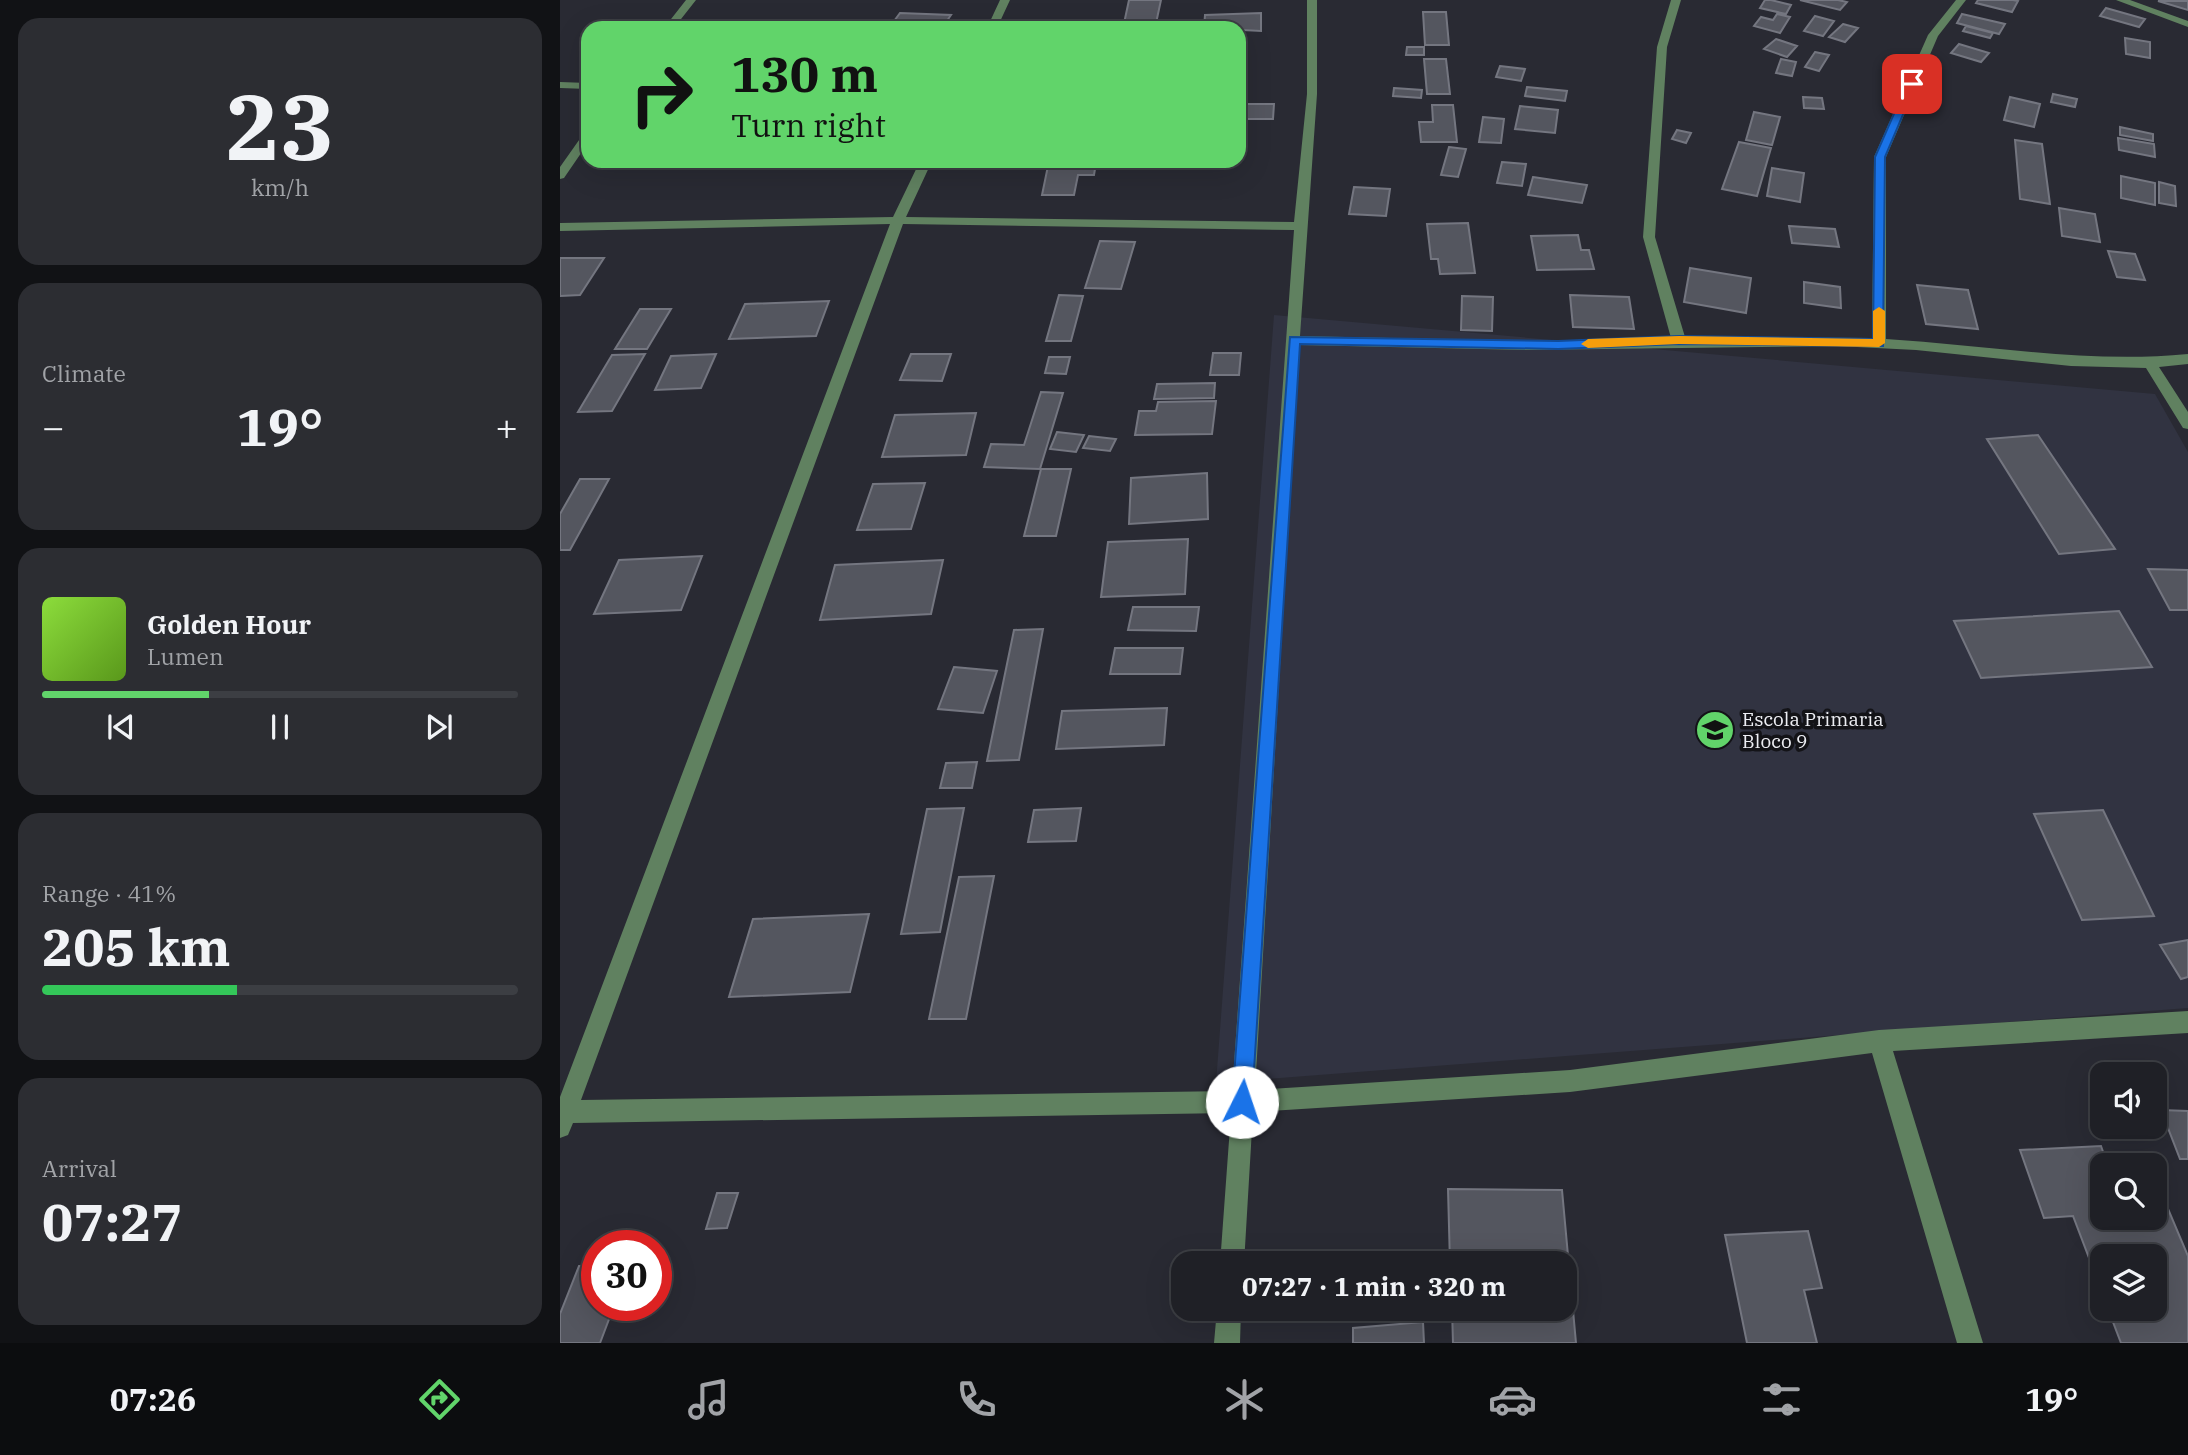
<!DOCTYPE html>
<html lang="en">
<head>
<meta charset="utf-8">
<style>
	:root { --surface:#1f2026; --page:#2c2d32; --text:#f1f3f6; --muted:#a1a3a7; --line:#3c3e43; --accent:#61d46a }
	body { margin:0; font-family:"IBM Plex Serif",serif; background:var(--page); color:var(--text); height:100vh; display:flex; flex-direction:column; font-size:26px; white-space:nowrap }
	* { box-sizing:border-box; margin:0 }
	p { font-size:23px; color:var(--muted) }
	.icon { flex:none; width:38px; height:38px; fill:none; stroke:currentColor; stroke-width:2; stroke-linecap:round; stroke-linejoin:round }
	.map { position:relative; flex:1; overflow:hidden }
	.panel { display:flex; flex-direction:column; gap:18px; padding:18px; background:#111215; width:560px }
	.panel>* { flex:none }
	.banner { position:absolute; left:21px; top:21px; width:665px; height:147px; border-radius:21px; box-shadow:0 7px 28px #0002,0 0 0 2px var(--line); background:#61d46a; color:#111; overflow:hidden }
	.controls { position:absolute; left:1530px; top:1062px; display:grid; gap:14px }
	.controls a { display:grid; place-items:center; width:77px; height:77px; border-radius:14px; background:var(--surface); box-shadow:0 7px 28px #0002,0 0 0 2px var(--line); font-size:35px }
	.speed { position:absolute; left:21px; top:1230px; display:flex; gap:14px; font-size:35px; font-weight:700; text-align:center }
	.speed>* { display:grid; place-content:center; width:91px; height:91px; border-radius:50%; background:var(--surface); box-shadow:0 7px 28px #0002,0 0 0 2px var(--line); line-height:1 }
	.speed .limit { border:10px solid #d22; background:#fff; color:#111 }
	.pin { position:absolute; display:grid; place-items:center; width:60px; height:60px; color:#fff; margin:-30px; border-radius:14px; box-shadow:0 4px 10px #0006 }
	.me { position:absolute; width:77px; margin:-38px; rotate:4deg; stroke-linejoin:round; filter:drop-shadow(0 0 5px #0008) }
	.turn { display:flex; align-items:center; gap:24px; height:147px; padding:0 35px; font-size:32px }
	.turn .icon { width:91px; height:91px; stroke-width:2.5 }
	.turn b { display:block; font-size:49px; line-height:60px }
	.big { font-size:52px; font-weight:700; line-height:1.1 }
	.panel .card { flex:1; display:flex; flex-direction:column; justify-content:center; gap:10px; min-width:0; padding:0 24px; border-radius:21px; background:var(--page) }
	.panel .dial { align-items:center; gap:0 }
	.dial b { font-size:91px; line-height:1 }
	.song { display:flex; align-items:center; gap:21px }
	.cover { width:84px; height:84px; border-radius:10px; background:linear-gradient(135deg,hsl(90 70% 55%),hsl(90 70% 35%)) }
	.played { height:7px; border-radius:4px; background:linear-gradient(90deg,var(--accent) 35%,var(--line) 35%) }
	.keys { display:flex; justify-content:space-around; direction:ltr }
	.heat { display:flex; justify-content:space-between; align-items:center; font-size:38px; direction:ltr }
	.charge { height:10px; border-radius:5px; background:linear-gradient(90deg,#34c759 41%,var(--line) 0) }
	.trip { position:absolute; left:611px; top:1251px; width:406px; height:70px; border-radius:21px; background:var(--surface); box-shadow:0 7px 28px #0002,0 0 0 2px var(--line); font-weight:700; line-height:70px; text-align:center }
	.dock { display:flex; height:112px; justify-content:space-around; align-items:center; background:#0c0d0f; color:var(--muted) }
	.dock .icon { width:49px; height:49px }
	.dock .on { color:var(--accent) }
	.dock b { font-size:32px; color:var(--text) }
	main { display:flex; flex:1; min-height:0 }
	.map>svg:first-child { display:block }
	.built { fill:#313341 }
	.building { fill:#54565f; stroke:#747680; stroke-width:2 }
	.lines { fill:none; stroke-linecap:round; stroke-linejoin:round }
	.minor { fill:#608160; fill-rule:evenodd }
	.route { fill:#1a73e8; stroke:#114b97; stroke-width:2 }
	.slow { fill:#f59e0b }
	.labels { text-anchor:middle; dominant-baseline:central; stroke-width:7; stroke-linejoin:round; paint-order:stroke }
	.poi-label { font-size:19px; fill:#edeef3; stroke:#131317; text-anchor:start }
</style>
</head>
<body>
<main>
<section class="panel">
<div class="card dial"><b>23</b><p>km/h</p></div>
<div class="card"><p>Climate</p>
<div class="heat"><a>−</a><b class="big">19°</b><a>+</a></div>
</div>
<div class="card">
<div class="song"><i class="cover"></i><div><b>Golden Hour</b><p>Lumen</p></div></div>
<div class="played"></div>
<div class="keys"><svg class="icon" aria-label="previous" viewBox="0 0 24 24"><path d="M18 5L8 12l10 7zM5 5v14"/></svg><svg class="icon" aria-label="pause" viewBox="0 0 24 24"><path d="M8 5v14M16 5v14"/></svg><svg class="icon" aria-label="next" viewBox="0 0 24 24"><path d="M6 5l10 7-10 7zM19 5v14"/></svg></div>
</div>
<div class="card"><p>Range · 41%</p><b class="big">205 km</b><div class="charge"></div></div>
<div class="card"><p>Arrival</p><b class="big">07:27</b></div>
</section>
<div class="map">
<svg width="1628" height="1343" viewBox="0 0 1628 1343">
	<rect width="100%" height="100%" fill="#292a33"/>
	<path class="built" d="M714,315L1595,394L1628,452V1008L656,1083Z"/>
	<path class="building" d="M569,0H601L595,28H563Z
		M1205,0H1211L1231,5L1226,14L1200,8Z
		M1240,0H1278L1287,2L1280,10Z
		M1418,0H1453L1458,1L1452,12L1416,3Z
		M1598,1H1628V10Z
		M1546,8L1585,19L1579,27L1540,16Z
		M863,12H886L889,45H865Z
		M340,13L391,15L382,28H329Z
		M701,13V31L644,28L645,15Z
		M1217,14L1230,17L1220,33L1194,26L1201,17L1213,20Z
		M1402,14L1445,24L1439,34L1397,23Z
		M1255,16L1274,21L1263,36L1244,31Z
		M1283,24L1298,28L1285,42L1269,37Z
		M1406,26L1433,33L1430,38L1403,31Z
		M1565,38L1590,42V58L1566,54Z
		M1216,39L1237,46L1227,57L1204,49Z
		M1399,44L1429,53L1421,62L1391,53Z
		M847,47H864V55H846Z
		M1255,52L1269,55L1259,71L1245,67Z
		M864,59H886L890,94H867Z
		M1221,59L1236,62L1232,76L1216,73Z
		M940,66L965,69L961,81L936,77Z
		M967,87L1007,91L1005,101L965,96Z
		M834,88L862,90L861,98L833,96Z
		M1493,94L1517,99L1515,107L1491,102Z
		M1243,97L1262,98L1264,109L1244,108Z
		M1450,97L1480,104L1474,127L1444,120Z
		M679,104H714L713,119H679Z
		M872,105H893L897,142H861L859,122H873Z
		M960,106L998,110L995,133L955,129Z
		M1194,112L1220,117L1212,145L1186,140Z
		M923,117L944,119L941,143L919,142Z
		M1560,127L1593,134V141L1560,135Z
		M1117,130L1131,133L1126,143L1112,139Z
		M1558,138L1594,144L1595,157L1559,150Z
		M1455,140L1482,144L1490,204L1460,199Z
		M1179,142L1211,148L1197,196L1162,189Z
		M889,147L906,149L898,177L881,175Z
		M489,161H523L536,163L534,175H518L514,195H482Z
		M942,162L966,164L962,186L937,183Z
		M1212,168L1244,173L1240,202L1207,196Z
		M1561,176L1595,183V205L1561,198Z
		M973,177L1027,185L1022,203L968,195Z
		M1599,182L1615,186L1616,206L1599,203Z
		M794,187L830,189L826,216L789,214Z
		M1499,208L1535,214L1540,242L1502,236Z
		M908,223L915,273L880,274L878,259H871L867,224Z
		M1229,226L1275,229L1279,247L1232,243Z
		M1018,235L1021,250H1029L1034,269L977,270L971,236Z
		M540,241L575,242L561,289L525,288Z
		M1548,251L1575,254L1585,280L1557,277Z
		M0,258H44L20,295L0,296Z
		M1130,268L1191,278L1186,313L1124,302Z
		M1244,282L1280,287L1281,308L1244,303Z
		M1357,285L1408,290L1418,329L1366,324Z
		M499,295L523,296L511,341H486Z
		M1010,295L1069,297L1074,329L1013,327Z
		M902,296L933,297L932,331L901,330Z
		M269,301L256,336L169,339L185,304Z
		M80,309H111L87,349H55Z
		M653,353H681L679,375H650Z
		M85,354L52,411L18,412L52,355Z
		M156,354L141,388L95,390L111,356Z
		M351,354H391L382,381L340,380Z
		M489,357H510L506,374L485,373Z
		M655,383L654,398L594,399L597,384Z
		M481,392L503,393L480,469L424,467L431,444L464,445Z
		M656,401L652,434L575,435L579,411H596L598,402Z
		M416,413L406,455L322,457L335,415Z
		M497,432L524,435L516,452L490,449Z
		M1478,435L1555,549L1499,554L1427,439Z
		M529,436L556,439L550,451L523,448Z
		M481,469H511L496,536H464Z
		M647,473L648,519L569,524L571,478Z
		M20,479H49L10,550H0V514Z
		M365,483L351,529L297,530L313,484Z
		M628,539L625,594L541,597L548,542Z
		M142,556L121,610L34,614L59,560Z
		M383,560L371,614L260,620L275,565Z
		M1588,569L1628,570V610H1610Z
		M573,607H639L636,631L568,630Z
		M1559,611L1592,667L1421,678L1394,621Z
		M483,629L459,760L427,761L454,630Z
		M555,648H623L620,674H550Z
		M394,667L437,671L423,713L378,709Z
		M607,708L604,745L496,749L502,711Z
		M417,762L412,788H380L386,763Z
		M404,808L380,932L341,934L367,809Z
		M521,808L516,841L468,842L474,810Z
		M1543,810L1594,916L1522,920L1474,814Z
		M434,876L406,1019H369L399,877Z
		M309,914L290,992L169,997L193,919Z
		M1628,940V977L1621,979L1600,945Z
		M1601,1110L1628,1111V1159H1620Z
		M1541,1146L1548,1166H1542V1218H1594V1205L1606,1204L1628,1256V1343H1561L1548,1309H1594V1256H1542V1292L1513,1216L1484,1218L1460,1150Z
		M888,1189L1002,1190L1016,1343H893L892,1309H1004V1264H890Z
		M157,1193H178L167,1228L146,1229Z
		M1248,1231L1262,1288L1244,1290L1257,1343H1187L1165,1235Z
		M19,1266L37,1267V1306H54L40,1343H0V1314Z
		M863,1322L864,1343H793V1328Z"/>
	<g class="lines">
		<path class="minor" d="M126,0H136L114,28H104Z
			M440,0H450L437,28H427Z
			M747,0H757V94L740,336L966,341L1111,338L1083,237L1097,47L1111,0H1121L1107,47L1095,237L1125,337L1312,338L1314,157L1368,35L1396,0H1406L1378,36L1326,157V339C1427,345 1526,364 1628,354V364L1599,367L1628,412V429L1623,428L1586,368L1511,366L1356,350L1277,346L966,350L739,345L695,1090L1010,1070L1319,1030L1628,1011V1033L1333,1051L1423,1343H1397L1312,1053L1010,1092L693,1112L684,1264H660L671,1113L13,1123L8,1135L0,1138V1097L330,224L0,231V223L333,217L360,161H372L346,217L734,222L747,94ZM343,224L734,230L672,1091L21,1100Z
			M1556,0H1570L1628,21V27Z
			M0,82L28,83V89L0,88Z
			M28,132V143L4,178L0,179V167L24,133Z
			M657,1309H681L680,1343H654Z"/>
	</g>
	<path class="route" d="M1352,81L1356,84L1325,157L1323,346L1119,344L998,349L740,344L692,1102L689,1109L682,1112L675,1109L672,1102L730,337L998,341L1119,336L1313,339L1315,157L1347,84Z"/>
	<path class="slow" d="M1319,307L1325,311V343L1319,347L1119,344L1028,348L1021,344L1028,339L1119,336L1313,339V311Z"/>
	<defs>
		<symbol id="school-disc" viewBox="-11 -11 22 22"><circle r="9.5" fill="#61d46a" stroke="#131317"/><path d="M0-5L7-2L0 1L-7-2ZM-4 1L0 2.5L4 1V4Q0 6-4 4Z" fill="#111"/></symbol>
	</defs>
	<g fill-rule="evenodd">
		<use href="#school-disc" x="1133" y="708" width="44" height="44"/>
	</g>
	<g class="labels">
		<g class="poi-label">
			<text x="1182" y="719">Escola Primaria<tspan x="1182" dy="22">Bloco 9</tspan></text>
		</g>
	</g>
</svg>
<div class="controls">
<a><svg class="icon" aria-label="sound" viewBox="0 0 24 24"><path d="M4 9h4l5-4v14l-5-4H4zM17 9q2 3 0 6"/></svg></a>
<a><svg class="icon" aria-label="search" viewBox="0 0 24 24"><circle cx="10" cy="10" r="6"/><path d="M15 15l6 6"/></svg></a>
<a><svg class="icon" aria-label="layers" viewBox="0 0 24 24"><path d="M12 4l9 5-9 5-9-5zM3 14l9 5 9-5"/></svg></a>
</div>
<div class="speed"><div class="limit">30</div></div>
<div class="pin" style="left:1352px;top:84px;background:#d93025"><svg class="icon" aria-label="arrive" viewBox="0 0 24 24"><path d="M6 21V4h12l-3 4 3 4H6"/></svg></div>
<svg class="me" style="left:682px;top:1102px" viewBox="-20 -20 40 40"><circle r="19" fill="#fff"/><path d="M0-13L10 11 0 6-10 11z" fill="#1a73e8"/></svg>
<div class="trip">07:27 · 1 min · 320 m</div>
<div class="banner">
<div class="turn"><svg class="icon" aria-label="right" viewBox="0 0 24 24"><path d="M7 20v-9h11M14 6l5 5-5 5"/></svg><div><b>130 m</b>Turn right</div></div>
</div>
</div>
</main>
<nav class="dock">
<b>07:26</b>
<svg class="icon on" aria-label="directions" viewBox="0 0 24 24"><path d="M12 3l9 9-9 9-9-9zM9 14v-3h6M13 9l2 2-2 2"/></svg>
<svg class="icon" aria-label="music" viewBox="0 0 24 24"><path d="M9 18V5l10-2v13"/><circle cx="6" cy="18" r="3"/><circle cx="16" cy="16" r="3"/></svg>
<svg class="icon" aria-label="phone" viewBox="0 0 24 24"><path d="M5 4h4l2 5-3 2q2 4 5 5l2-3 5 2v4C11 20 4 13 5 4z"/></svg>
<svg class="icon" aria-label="climate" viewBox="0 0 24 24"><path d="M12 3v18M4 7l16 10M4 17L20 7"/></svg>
<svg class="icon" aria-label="car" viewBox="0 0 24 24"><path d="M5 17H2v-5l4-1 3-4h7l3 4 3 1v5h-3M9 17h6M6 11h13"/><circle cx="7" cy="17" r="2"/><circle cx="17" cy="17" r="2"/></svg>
<svg class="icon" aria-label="filters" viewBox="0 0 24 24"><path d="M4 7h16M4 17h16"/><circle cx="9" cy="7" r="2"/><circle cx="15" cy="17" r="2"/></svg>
<b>19°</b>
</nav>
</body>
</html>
